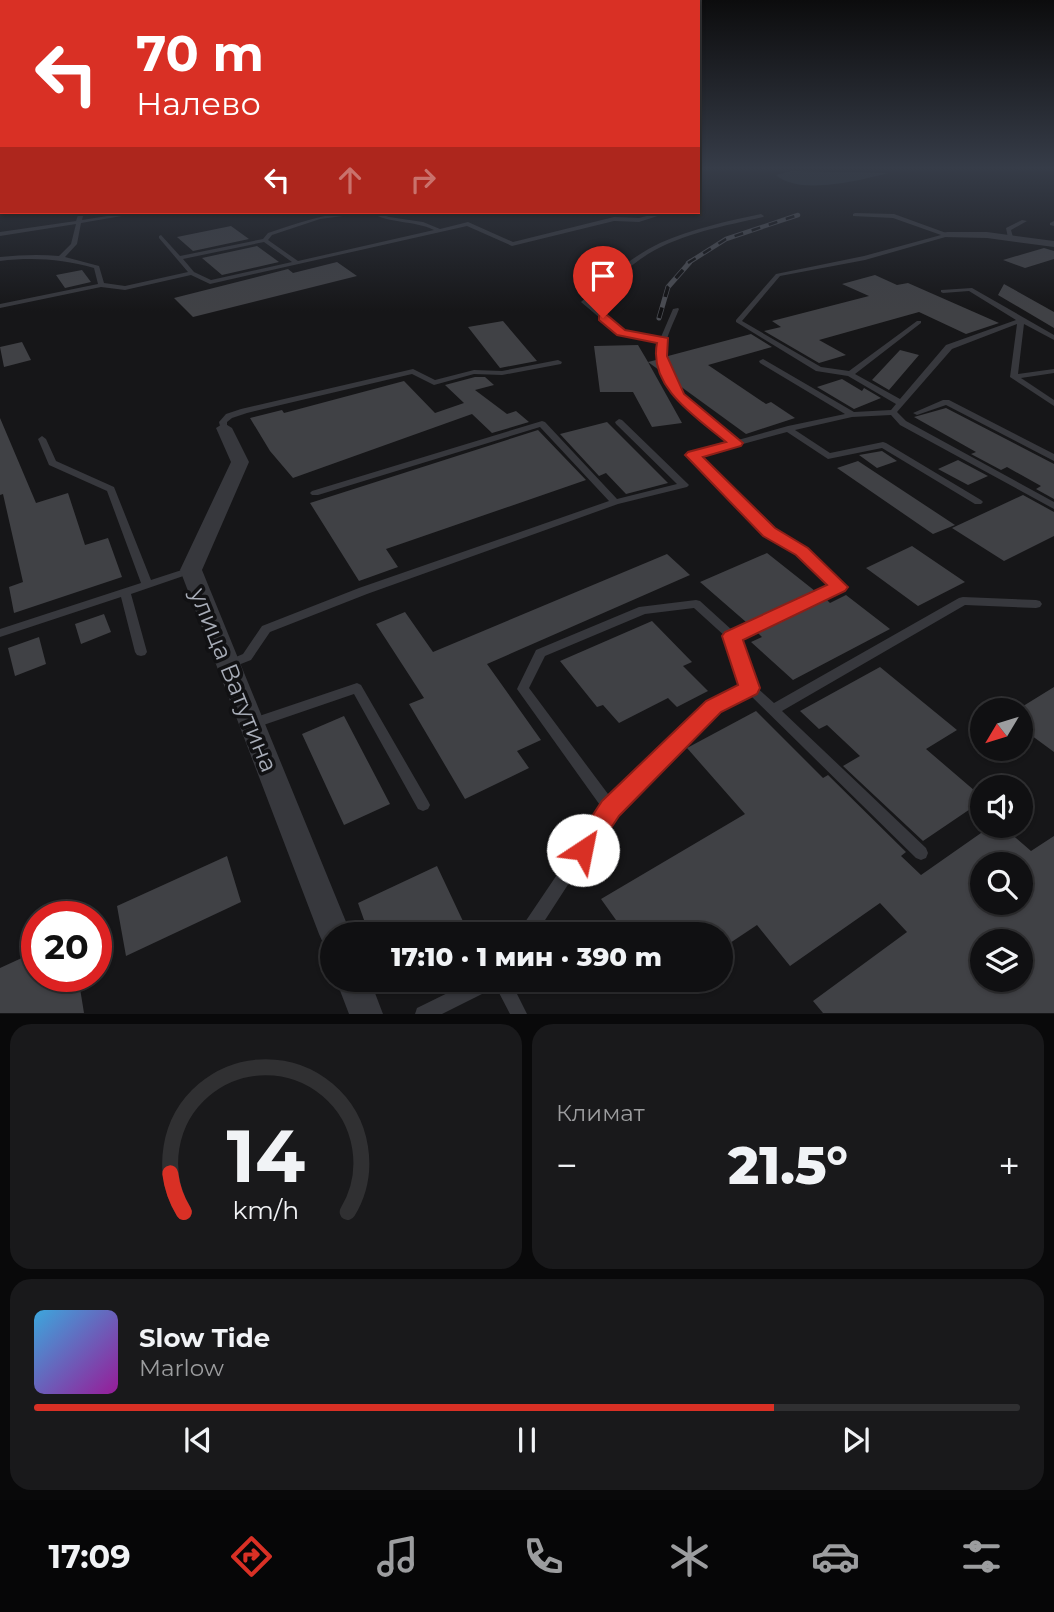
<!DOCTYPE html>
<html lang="ru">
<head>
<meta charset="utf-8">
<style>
	:root { --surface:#101012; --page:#19191b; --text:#f1f3f6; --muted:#9c9d9f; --line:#303032; --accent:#d93025 }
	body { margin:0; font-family:Montserrat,sans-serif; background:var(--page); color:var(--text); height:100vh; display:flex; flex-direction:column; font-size:26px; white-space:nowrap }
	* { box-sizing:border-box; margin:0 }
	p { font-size:23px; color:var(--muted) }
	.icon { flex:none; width:38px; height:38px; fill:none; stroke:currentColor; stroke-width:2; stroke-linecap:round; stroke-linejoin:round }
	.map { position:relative; height:1014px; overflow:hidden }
	.side { display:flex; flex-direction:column; gap:10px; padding:10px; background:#09090a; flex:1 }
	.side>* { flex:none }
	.guide { position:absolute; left:0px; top:0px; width:700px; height:214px; box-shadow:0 2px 5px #0004,0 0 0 2px var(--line); background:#d93025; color:#fff; overflow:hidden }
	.needle { width:46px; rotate:232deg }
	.buttons { position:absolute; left:970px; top:698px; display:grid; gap:14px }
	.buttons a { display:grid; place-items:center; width:63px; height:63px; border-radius:50%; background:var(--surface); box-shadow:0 2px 5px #0004,0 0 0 2px var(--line); font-size:35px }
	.speed { position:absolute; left:21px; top:901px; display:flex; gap:14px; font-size:35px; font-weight:700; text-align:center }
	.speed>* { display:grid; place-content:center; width:91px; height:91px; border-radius:50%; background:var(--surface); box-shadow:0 2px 5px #0004,0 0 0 2px var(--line); line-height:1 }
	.speed .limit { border:10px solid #d22; background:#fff; color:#111 }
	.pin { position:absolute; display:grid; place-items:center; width:60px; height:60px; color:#fff; margin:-72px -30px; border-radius:50% 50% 50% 0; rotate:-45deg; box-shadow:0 0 7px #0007 }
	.pin .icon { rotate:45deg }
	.me { position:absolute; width:77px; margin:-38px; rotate:34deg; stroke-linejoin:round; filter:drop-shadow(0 0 5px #0008) }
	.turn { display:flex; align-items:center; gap:24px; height:147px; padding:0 21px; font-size:32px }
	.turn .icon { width:91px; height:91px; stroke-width:2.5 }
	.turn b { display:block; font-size:49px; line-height:60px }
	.lanes { display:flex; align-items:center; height:66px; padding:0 21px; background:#0003; justify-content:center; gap:35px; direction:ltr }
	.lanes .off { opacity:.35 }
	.big { font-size:52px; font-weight:800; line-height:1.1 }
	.side .widget { flex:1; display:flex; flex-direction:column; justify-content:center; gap:10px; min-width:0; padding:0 24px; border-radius:21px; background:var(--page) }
	.side .dial { align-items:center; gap:0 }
	.dial svg { height:182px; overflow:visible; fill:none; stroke:var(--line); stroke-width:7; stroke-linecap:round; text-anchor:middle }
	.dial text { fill:var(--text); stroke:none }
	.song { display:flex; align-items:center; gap:21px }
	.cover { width:84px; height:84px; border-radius:10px; background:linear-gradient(135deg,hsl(200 70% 55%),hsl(300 70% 35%)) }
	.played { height:7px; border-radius:4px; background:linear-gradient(90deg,var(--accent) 75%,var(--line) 75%) }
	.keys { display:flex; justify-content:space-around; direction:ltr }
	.heat { display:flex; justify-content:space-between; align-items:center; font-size:38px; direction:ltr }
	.side .tiles { flex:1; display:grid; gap:10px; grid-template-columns:1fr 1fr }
	.widget:last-child { grid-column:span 2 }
	.trip { position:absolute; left:320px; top:922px; width:413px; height:70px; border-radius:35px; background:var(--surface); box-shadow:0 2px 5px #0004,0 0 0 2px var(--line); font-weight:800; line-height:70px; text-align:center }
	.menu { display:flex; height:112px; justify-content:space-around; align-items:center; background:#060607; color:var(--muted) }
	.menu .icon { width:49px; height:49px }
	.menu .on { color:var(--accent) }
	.menu b { font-size:32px; color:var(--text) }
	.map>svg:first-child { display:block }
	.water { fill:#2c353c }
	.building { fill:#404145; fill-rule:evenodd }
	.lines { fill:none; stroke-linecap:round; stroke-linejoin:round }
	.lane { fill:#37383d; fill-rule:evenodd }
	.street { fill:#37383d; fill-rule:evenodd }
	.rail-far1-casing { stroke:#4a4c52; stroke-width:4.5 }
	.rail-casing { stroke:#4a4c52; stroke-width:5 }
	.rail-far1 { stroke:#111113; stroke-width:2.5; stroke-dasharray:9; stroke-linecap:butt }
	.rail { stroke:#111113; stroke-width:3.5; stroke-dasharray:11; stroke-linecap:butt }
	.route { fill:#d93025; stroke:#8d1f18; stroke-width:2 }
	.labels { text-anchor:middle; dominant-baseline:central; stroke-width:7; stroke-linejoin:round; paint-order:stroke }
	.near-street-label { font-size:24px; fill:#a8adb8; stroke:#111113 }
</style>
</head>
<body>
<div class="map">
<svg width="1054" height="1014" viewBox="0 0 1054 1014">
	<rect width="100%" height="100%" fill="#161618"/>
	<path class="water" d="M791,171L889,173C860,180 800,196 776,175Z"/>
	<path class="building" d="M231,226L249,239L193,251L177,237Z
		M257,246L279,262L222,275L202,258Z
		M1044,248L1054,251V259L1025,268L1003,260Z
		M337,262L357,276L193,317L174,298L288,269L293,273Z
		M82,270L91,282L65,288L56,275Z
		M875,275L897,285L908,283L999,323L966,334L919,312L819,340L846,355L819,363L764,331L781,327L772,321L869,296L842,284Z
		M1004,284L1054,312V328L998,295Z
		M503,321L537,361L500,368L468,327Z
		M751,334L772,347L708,365L766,404L771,402L795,418L746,434L680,386L673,376L668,356Z
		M22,342L31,360L4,367L0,347Z
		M638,345L648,362L656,360L659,370L648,362L682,423L652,427L633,392H600L594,346Z
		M900,350L919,355L889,390L872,380Z
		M475,377H485L494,385L475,390L507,414L516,411L529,422L492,433L472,414L293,478L270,451L250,418L282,410L284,413L404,381L435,413L464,403L445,385Z
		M842,379L862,391L864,388L881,398L854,409L817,387Z
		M946,408L1054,464V499L1036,489L1041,486L1007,467L1001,470L971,454L976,452L914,417Z
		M0,418L36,503L68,493L85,545L108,538L122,577L14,613L9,587L23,582L3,494L0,495Z
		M607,422L668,483L626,494L606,473L599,476L560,434Z
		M538,430L586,480L386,549L398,567L359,581L310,503Z
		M882,451L897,461L877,468L859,455Z
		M958,460L988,476L968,485L938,469Z
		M858,461L955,525L933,534L837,468Z
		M1023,495L1054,512V536L1004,561L952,528Z
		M912,546L965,582L918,606L866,568Z
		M767,553L815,591L746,622L700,582Z
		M667,554L690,575L487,664L541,740L517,751L529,768L465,799L409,704L424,698L376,624L405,612L433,652Z
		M846,595L890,629L793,680L751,642L762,637L757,632L827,600L830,603Z
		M104,614L111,632L81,644L75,624Z
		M652,621L692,662L683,666L708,691L677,707L668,698L619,723L603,705L597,707L560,661Z
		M39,637L46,664L15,676L8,648Z
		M880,667L957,730L926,749L982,797V801L923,841L843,766L860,756L827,725L819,729L800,711Z
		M1054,687V752L1020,727V708Z
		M756,711L823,778L828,775L906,852L901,856L921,875L991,826H1002L1031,851L1054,836V1013H823L813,1001L907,932L880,903L790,966L757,925L721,949V934H626L601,899L745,814L687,748ZM982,864H1020V903H982ZM982,942H1020V980H982Z
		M344,716L390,804L344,825L302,734Z
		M227,856L241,902L126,956L117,906Z
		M437,866L469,934H369L358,903Z
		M37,951V976H78L84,1013H0V968Z"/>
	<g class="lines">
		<path class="lane" d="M0,188H2V190H0Z
			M79,212H84L82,220L133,212H145L81,223L77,244L65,257L99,266L104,283L125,286L188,272L159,238V236L161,235L180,256L263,239L268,233C298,223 328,212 360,212L358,214L320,219L272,235L268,240L298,261L434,230C414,220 388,224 370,212H376L389,217L423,222L440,229L468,222L513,242L614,217L639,218L662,212H670L639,222L614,221L512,246L467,226L210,284L191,275L125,290L101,287L0,308V304L98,284L94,268C62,259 33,257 0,261V257C20,255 39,254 59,256L71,244L76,224L0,236V232L76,221ZM264,242L292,262L211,280L194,272L183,259Z
			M761,214L764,216L763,217C724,226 683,233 648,254C626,268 608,286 588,302L623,331L661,337L673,309L678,308L679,309C674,322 666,336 665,350C661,387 712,420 738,440L788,426L845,414L760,363L759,361L763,359L854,412L891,410L896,404L848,376L816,371L736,322V320L776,274L864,256L941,235L893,218L853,216V214L855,213L894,214L949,234V236L865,260L780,276L742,321L821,367L849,371L917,321H921V323L855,374L900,399L946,345L1016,320L969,291L943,293L941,292V290L972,288L1054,335V340L1024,324L1018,374L1054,369V373L1021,378L1054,400V406L1010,377L1017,324L952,349L897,412L906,421L1054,502V509L900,425L891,415L852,417L795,430L830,453L883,442L886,443L981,500L983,502L981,504H975L882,448L828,459L787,432L699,456L773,530L806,549L844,587L843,590L738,638L755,686L774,703L959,598L963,597L1036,600L1040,601L1042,604L1040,607L1036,608L965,605L782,711L926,848L928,853L926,858L921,860L916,858L749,694L717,709L615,812L536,934H519L521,928L602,808L517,689L536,650L639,607L696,600L700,601L733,631L832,586L798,553L765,534L690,457L689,455L690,453L729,442C701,419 649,384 659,341L619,334L581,302C604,280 631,257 660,243C692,229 727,221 761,214ZM694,608L727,638L743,686L709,703L611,798L529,688L545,656L645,614Z
			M1022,220L1027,221L1011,230L1013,237L1008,238L1006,228Z
			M1054,221V226L1050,225V223Z
			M558,360L562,362L561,364L502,375L474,374L434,385L412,374L247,413L232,418L227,422V430H221L219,422L226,414L241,409L413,369L435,380L474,370L502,371Z
			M943,400H949L1054,454V461L946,405L917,415L913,413Z
			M619,419L622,420L687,483L689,485L687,487L618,504L367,594L270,632L251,660L228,669L224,668L222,665L224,662L243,654L262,626L359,588L609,501L540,427L318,495H312L310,493L312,491L542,421L545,422L617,499L677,484L616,424L615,422Z
			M42,436L46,439L56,461L114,487L151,580L191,567L195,568L196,570L195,572L131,594L147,652L145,655L141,656L137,655L135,652L121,597L0,637V629L141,583L107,491L49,465L38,439Z
			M357,683L361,685L428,801L430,805L428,809L423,811L418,809L354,694L252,729L247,728L246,724L247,720Z
			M474,980H510L527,1014H510L496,987L442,1014H415L417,1008Z"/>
		<path class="street" d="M947,232H987L1054,241V247L987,238L943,237V233Z
			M224,423L232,428L249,462L202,570L351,934H332V949L324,945L319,934L180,570L231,462L216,428Z
			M336,980H370L383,1014H349Z"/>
		<defs>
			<path id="rail-far1" d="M688,263L726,239L798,215"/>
			<path id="rail" d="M659,318L668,287L690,262"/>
		</defs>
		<use href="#rail-far1" class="rail-far1-casing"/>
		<use href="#rail" class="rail-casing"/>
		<use href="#rail-far1" class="rail-far1"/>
		<use href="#rail" class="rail"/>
	</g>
	<linearGradient id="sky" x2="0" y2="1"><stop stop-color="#0c0c0d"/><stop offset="0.54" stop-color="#363c48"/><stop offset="1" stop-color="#363c48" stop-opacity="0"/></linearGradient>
	<rect width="1054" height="311" fill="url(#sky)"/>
	<path class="route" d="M599,315H607L625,330L668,338L667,356L684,394L743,443L741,446L703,457L775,528L808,548L848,587L845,591L743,640L760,688L757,694L721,712L619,816L591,858L583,862L574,858L570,850L602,801L706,701L738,685L722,636L725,632L827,585L796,555L763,536L688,458L685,455L688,452L726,442C696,417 648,387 657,343L617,335L599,320Z"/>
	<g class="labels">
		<g class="near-street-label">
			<text transform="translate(234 680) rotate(68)">улица Ватутина</text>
		</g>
	</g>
</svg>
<div class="buttons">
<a><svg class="needle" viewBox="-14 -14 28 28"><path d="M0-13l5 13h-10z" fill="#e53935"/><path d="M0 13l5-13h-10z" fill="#9c9d9f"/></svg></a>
<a><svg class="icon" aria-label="sound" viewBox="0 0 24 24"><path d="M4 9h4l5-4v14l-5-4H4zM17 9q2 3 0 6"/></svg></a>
<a><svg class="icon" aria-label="search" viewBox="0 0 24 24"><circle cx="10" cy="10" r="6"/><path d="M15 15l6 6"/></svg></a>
<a><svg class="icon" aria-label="layers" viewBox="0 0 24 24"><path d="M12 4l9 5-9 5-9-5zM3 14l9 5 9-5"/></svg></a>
</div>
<div class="speed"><div class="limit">20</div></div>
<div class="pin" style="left:603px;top:318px;background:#d93025"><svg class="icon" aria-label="arrive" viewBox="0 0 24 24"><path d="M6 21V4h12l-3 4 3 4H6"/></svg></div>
<svg class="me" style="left:583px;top:850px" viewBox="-20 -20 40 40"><circle r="19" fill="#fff"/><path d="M0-13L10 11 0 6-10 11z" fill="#d93025"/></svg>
<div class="trip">17:10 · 1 мин · 390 m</div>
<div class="guide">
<div class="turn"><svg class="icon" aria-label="left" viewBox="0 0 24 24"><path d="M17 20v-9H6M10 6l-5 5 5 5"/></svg><div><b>70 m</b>Налево</div></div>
<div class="lanes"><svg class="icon" aria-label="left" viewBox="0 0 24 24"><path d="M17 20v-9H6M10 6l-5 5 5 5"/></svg><svg class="icon off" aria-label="ahead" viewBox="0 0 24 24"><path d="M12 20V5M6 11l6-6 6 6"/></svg><svg class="icon off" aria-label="right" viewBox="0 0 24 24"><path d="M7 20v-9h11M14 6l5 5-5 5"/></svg></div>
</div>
</div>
<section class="side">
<div class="tiles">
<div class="widget dial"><svg viewBox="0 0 100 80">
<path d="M14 69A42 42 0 1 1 86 69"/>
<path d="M14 69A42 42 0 0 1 8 52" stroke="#d93025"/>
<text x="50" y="56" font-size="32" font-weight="700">14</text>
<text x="50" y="72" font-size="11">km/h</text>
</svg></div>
<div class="widget"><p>Климат</p>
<div class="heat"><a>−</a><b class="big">21.5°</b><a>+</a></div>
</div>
<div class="widget">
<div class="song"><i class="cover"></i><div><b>Slow Tide</b><p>Marlow</p></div></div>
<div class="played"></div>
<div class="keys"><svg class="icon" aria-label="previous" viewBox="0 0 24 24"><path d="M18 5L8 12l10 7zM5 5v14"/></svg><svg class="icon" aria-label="pause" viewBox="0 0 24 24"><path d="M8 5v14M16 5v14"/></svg><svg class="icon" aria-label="next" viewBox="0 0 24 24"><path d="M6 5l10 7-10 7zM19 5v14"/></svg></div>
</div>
</div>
</section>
<nav class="menu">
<b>17:09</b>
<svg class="icon on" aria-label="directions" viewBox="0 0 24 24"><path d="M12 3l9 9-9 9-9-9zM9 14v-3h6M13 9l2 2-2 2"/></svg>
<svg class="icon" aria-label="music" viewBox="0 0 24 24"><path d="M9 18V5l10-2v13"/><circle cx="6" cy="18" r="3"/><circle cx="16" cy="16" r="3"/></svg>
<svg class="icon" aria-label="phone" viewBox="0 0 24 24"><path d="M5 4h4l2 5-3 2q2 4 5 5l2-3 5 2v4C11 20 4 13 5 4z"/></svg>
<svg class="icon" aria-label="climate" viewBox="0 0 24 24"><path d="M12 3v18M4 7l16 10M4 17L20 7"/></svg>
<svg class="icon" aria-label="car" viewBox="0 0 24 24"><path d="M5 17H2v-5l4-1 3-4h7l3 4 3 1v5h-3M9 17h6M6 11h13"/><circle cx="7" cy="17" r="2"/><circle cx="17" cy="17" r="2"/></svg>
<svg class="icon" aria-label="filters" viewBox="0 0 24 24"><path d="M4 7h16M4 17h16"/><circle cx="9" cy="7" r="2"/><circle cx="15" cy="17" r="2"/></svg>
</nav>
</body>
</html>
